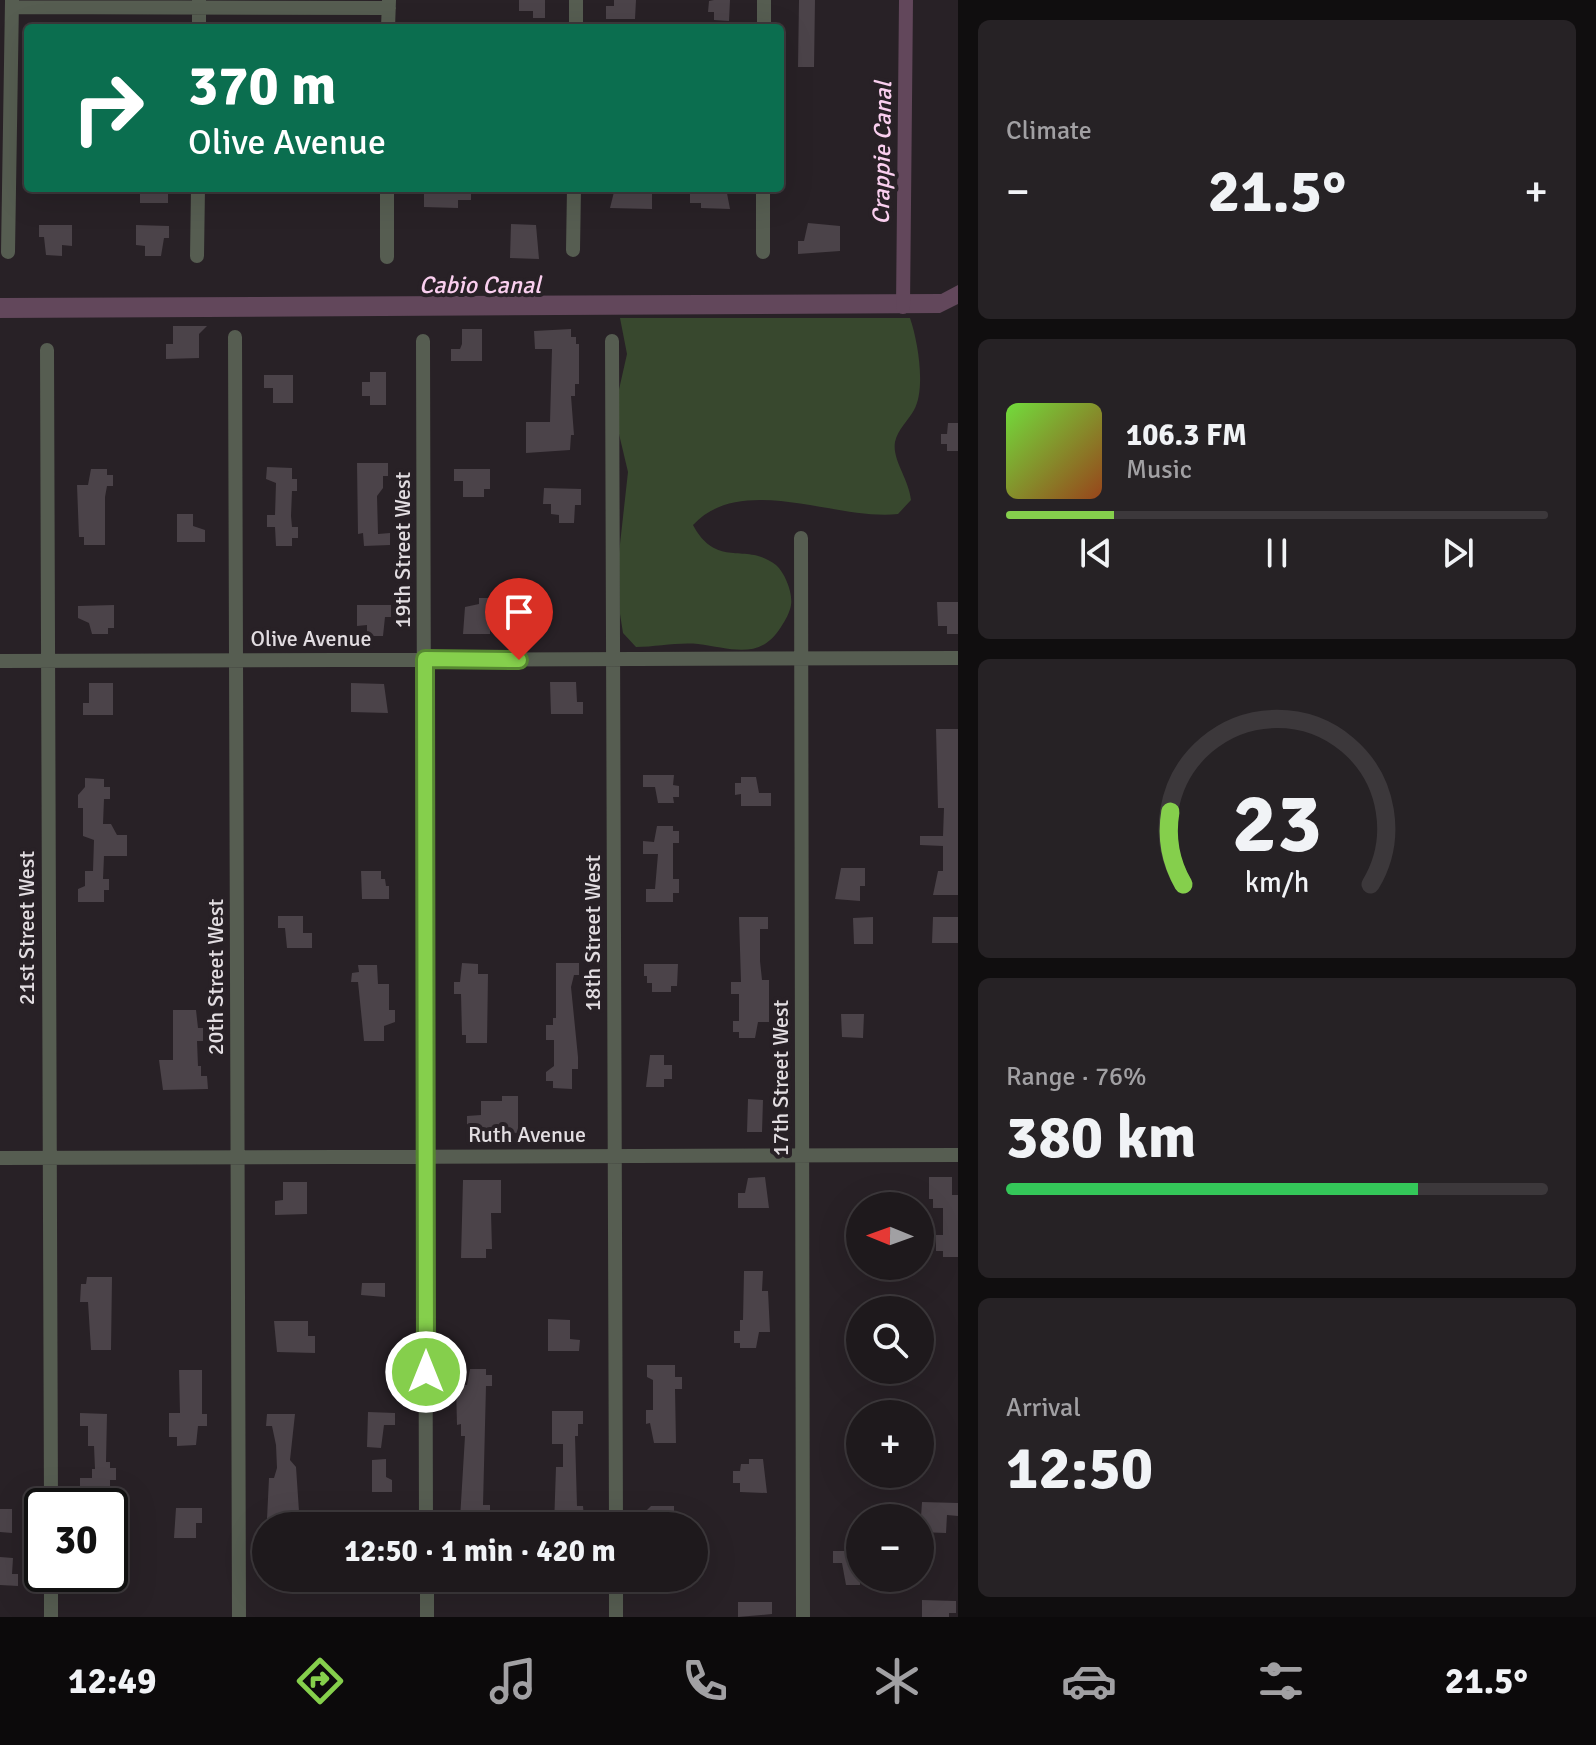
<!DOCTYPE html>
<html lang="en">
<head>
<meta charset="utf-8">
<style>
	:root { --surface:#1e191c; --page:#262225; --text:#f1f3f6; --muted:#a1a0a3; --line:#3c383b; --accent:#85cf4c }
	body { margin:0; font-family:Signika,sans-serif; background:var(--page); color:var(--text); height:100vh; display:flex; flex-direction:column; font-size:30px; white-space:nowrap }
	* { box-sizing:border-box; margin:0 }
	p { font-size:26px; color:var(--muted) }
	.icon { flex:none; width:44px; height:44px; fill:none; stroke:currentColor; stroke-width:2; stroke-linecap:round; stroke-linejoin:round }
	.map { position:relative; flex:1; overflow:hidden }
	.drawer { display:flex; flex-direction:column; gap:20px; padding:20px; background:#100e0f; width:638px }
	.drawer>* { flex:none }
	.guide { position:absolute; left:24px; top:24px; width:760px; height:168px; border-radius:8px; box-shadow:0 8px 32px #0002,0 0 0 2px var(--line); background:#0b6e4f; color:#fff; overflow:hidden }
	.needle { width:52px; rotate:271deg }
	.tools { position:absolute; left:846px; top:1192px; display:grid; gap:16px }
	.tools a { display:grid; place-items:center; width:88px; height:88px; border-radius:50%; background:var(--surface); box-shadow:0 8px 32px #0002,0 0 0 2px var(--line); font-size:40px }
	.speed { position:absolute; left:24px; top:1488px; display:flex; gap:16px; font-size:40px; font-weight:700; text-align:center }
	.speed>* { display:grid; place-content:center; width:104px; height:104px; border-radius:50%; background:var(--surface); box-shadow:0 8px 32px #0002,0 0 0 2px var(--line); line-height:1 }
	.speed .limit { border:4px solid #111; border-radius:12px; background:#fff; color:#111 }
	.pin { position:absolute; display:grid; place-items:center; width:68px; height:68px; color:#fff; margin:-82px -34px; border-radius:50% 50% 50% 0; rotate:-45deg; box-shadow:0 0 8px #0007 }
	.pin .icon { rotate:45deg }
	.me { position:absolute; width:88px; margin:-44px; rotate:0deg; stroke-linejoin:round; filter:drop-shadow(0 0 6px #0008) }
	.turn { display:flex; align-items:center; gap:28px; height:168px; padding:0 32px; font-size:36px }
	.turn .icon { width:104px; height:104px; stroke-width:2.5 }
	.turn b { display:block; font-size:56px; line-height:68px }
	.big { font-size:60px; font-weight:700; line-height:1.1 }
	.drawer .card { flex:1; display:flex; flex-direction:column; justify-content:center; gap:12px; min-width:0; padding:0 28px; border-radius:12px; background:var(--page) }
	.drawer .dial { align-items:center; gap:0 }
	.dial svg { height:208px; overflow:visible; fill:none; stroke:var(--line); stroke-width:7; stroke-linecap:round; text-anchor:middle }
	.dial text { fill:var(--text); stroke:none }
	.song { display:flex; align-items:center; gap:24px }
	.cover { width:96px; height:96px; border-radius:12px; background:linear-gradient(135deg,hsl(100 70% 55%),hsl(20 70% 35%)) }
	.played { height:8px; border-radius:4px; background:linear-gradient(90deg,var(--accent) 20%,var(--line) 20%) }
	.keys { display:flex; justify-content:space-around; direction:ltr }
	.heat { display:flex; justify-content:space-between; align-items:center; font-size:44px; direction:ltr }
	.charge { height:12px; border-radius:6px; background:linear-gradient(90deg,#34c759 76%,var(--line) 0) }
	.trip { position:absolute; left:252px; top:1512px; width:456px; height:80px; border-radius:40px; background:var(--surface); box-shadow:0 8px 32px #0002,0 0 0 2px var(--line); font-weight:700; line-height:80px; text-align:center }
	.dock { display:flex; height:128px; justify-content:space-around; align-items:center; background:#0c0a0b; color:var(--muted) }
	.dock .icon { width:56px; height:56px }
	.dock .current { color:var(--accent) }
	.dock b { font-size:36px; color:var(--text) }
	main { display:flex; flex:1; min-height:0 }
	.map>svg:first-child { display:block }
	.green { fill:#38482e }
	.water { fill:#62475b }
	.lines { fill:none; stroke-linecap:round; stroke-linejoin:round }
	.canal { stroke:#62475b; stroke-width:14 }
	.building { fill:#4b4349 }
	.minor { stroke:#565d51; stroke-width:14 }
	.route-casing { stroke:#568731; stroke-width:20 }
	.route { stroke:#85cf4c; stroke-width:14 }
	.labels { text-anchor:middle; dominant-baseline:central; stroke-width:8; stroke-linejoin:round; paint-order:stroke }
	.street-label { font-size:22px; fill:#e2dde1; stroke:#282126 }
	.water-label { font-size:24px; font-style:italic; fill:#facfef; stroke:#282126 }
</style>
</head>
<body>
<main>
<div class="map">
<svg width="958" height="1617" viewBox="0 0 958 1617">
	<rect width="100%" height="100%" fill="#282126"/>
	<path class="green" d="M620,318H910C918,341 926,389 914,410C908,421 898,429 895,442C892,460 909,479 911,500L898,514C836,521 742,472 693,525C717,570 746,541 776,565C785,573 793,593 791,605C790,612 785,621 781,627C760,661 731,648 698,644C678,642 656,647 636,647L623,633L620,614L619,553L628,472L619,434L618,394L627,354Z"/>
	<path class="water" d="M958,285V304L940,313L0,318V298L941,294Z"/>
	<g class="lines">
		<path class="canal" d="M903,307L906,0"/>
	</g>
	<path class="building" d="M519,0H545V18H533V11H519Z
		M614,0H636L635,19H606V6H614Z
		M714,0H730L729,21L714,20V12H708L709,1Z
		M799,0H815L814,67H798Z
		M140,188L168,191V203H140Z
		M424,188H471V200H458V208L424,207Z
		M615,188L652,191V209L610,208Z
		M690,188H726L730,209L701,208V203H690Z
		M808,223L840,226V251L798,254V241H804Z
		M511,224L536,225L539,259L510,258Z
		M39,225H72V246L62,245V256L46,255L44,237H39Z
		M136,225L169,226V238H164L161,256H145V246L136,245Z
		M173,326H207L199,334V358L166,359V344H173Z
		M462,329H482V361H451V349H460L462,344Z
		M571,329V337H576V344H579V384H575V396H571L574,435H571L570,450L526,453V422H550L552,349H535L534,331Z
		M370,372H386V405H370V396H362V382H370Z
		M264,375H293V403H273V388H264Z
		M948,423H958V451H947V444H941V434H947Z
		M357,463H388V476H383V488L377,496L378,534L390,533V545L364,546L363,533L358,534Z
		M267,467L292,468V479H297V491H292L291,516L292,527H298V538H292V546H276L275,527H267V515H275L276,483L266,479Z
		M91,469H107V475H113V486H107L105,497V545H84V537H79L77,485H88Z
		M454,469H490V489H484V497H463V481H454Z
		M544,488L581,489V505H575L574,523H559V515L551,514V504H543Z
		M177,514H193V526L205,530V542H177Z
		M479,598H506V624H490V634H463L465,607L479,604Z
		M937,602H958V634H947V626H938Z
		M114,605V628H108V634H92L89,623L78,618V606Z
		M357,605H391V617H385L383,636H367V625L357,626Z
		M550,682H576L577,702H583V714H551Z
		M89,683H113V715H83V703H89Z
		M351,683L384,684L388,713L351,712Z
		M936,729H958V895H933L938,871H943V846L920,845V836H943L944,808H938Z
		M643,775H674L673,785L679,786V797H673L674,803H658L655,787H643Z
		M741,777H756L759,793H771V806H741V794L735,795V783H741Z
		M85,778L104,779V787H110V799H104L103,824H111L117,835H127V856H104L103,879H109V890H104V902H78V889L85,886V871H93L94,840L83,836V808H78V795L85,787Z
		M657,826H673V831H679V843H673V879H679V893H673V902H646V889H655L658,854H643V841L654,842Z
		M841,868H865V886H860V901L835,899Z
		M361,871H381V879H385L386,886H389V899H362Z
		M278,916H303V933H312V948H287L285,928H278Z
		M739,917H768V929H760V961L762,980H769V1022H758L755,1038H739V1032H733V1021H739V994H731V982H741Z
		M873,917V944H854L853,918Z
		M933,917H958V943H932Z
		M462,963L478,964V974H488L487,1043H466V1035H462L461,994H454V982H460Z
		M556,963H579V975H574L571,987L578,1057V1069H572V1089L553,1088V1081H546V1072L554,1066V1040H546V1025H553V1018H556Z
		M644,964H678L677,986H671V992H652V983H647V976H644Z
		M358,965H377L378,984H389V1010H395V1022L384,1026V1041H364L358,982H351L352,973L359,972Z
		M173,1010H196L198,1028H203V1041H197L198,1066H201V1076H207L208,1089L163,1090L159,1060H173Z
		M841,1014H864L863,1038L842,1037Z
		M650,1055H664V1065H672V1079H664V1087H646Z
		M502,1096H518V1133L467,1131V1116L481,1115V1101H502Z
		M748,1099L763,1100L762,1132H747Z
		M765,1177L769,1208H738V1193H745L748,1178Z
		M929,1177H952V1195H958V1257H943V1251H936V1235H943V1208H933V1199H929Z
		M463,1180H501V1213H491L492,1249H486V1258H461Z
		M283,1182H307V1214L275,1215V1201L283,1200Z
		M744,1271H763L762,1291H768L770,1332H759L756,1348H740V1343H734V1331H740V1320H743Z
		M87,1277H112L111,1350H91L88,1302H80L81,1284H86Z
		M362,1283H385V1297L361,1295Z
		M548,1319L570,1320V1339L580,1340L579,1351H548Z
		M274,1321H308V1336H315V1353L277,1352Z
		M647,1365H675V1377H682V1389H675L676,1443H654L650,1423L646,1424V1410H653V1380L647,1377Z
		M470,1369H486V1375H492V1386H486L483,1505H490V1513H496V1526H466V1519H460L465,1436H461V1424L457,1425L456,1385H467Z
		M179,1370H202V1414H207V1426H198L196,1445L177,1446V1437H169V1413H180Z
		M552,1411H583V1424H578V1436H575L577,1506H583L584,1518L572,1519L573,1526H554L556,1467H563V1444H552Z
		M368,1412L395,1413V1425H384L381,1448L367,1447Z
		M80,1413L107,1414L106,1462H110V1468H116V1480H110V1491H80V1478H92V1469H95L94,1446H88V1426H80Z
		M267,1414H295L290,1460L296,1467L300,1526H272V1520L267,1519L269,1478H274L277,1468L276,1445L272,1426H266Z
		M386,1459V1477L392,1480V1492H372V1460Z
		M749,1459H763L767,1493L740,1492V1483H733V1471H740L741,1464H749Z
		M922,1502L958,1503V1516L947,1515L946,1533L920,1532Z
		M651,1506H674V1526H653V1520H647V1510Z
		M176,1508H202V1523H196V1538H174Z
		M0,1509H12V1533L0,1532Z
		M833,1551H860V1585H846L842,1563H833Z
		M0,1557L13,1558L12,1574H18V1586L0,1585Z
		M872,1578H894V1588L871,1589Z
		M922,1600L956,1601V1613H949V1617H922Z
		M738,1602H772V1614L738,1617Z"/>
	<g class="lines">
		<path class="minor" d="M12,7L389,8
			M199,28V0
			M388,28L389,0
			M576,28V0
			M764,28V0
			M573,250L574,188
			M8,252L12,1
			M763,252V188
			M197,256L198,188
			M387,257V188
			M235,337L239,1617
			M423,341L426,1526
			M612,341L616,1526
			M47,350L51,1506
			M801,538L803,1617
			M0,661L958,658
			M0,1158L958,1155
			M51,1574V1617
			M427,1578V1617
			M616,1578V1617"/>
	</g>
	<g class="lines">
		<defs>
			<path id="route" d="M426,1372L425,659L519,660"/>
		</defs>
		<use href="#route" class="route-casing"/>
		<use href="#route" class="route"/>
	</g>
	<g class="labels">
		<g class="street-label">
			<text transform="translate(402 550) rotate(-90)">19th Street West</text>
			<text x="311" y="638">Olive Avenue</text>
			<text transform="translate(26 928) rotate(-90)">21st Street West</text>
			<text transform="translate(592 933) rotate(-90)">18th Street West</text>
			<text transform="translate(215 977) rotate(-90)">20th Street West</text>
			<text transform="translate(780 1078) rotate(-90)">17th Street West</text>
			<text x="527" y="1134">Ruth Avenue</text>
		</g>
		<g class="water-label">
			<text transform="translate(882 153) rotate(-89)">Crappie Canal</text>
			<text x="480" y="285">Cabio Canal</text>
		</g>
	</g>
</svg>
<div class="tools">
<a><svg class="needle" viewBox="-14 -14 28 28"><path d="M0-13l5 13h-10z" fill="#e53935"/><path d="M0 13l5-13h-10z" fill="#a1a0a3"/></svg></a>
<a><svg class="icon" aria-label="search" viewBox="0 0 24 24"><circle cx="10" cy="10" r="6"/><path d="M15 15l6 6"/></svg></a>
<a>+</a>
<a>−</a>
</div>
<div class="speed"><div class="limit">30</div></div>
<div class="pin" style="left:519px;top:660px;background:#d93025"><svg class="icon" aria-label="arrive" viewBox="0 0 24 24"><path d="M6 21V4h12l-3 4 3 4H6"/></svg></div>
<svg class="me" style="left:426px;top:1372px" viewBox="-20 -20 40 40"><circle r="17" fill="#85cf4c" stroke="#fff" stroke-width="3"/><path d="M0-11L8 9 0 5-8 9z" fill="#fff"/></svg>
<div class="trip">12:50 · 1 min · 420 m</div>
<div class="guide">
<div class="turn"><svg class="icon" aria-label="right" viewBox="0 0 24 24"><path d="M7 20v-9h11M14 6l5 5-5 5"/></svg><div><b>370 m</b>Olive Avenue</div></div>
</div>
</div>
<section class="drawer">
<div class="card"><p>Climate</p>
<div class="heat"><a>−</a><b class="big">21.5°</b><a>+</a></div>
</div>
<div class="card">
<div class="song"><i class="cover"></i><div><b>106.3 FM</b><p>Music</p></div></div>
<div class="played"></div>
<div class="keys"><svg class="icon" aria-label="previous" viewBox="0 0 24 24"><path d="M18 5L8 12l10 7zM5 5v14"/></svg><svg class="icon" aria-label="pause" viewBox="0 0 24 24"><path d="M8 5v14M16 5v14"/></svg><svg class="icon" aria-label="next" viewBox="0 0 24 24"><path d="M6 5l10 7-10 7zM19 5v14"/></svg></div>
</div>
<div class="card dial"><svg viewBox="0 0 100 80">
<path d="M14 69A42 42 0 1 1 86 69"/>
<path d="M14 69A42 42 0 0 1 9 41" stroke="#85cf4c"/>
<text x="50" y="56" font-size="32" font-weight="700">23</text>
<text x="50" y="72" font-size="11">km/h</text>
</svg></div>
<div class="card"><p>Range · 76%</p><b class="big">380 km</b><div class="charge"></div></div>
<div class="card"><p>Arrival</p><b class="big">12:50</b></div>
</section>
</main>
<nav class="dock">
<b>12:49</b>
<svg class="icon current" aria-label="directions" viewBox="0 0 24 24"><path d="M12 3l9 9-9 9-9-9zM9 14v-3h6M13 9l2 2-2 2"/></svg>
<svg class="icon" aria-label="music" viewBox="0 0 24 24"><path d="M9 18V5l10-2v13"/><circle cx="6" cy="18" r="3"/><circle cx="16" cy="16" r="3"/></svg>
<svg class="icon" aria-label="phone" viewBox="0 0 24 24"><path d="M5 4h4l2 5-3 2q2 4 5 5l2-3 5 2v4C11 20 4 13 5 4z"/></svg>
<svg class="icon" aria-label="climate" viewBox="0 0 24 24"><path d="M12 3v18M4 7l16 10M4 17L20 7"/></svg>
<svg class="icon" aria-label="car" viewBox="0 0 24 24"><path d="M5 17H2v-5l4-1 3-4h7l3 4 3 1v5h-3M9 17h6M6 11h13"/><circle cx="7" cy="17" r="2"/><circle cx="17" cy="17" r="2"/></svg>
<svg class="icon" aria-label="filters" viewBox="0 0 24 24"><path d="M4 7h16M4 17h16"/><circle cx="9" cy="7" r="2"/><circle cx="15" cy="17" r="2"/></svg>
<b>21.5°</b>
</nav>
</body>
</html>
